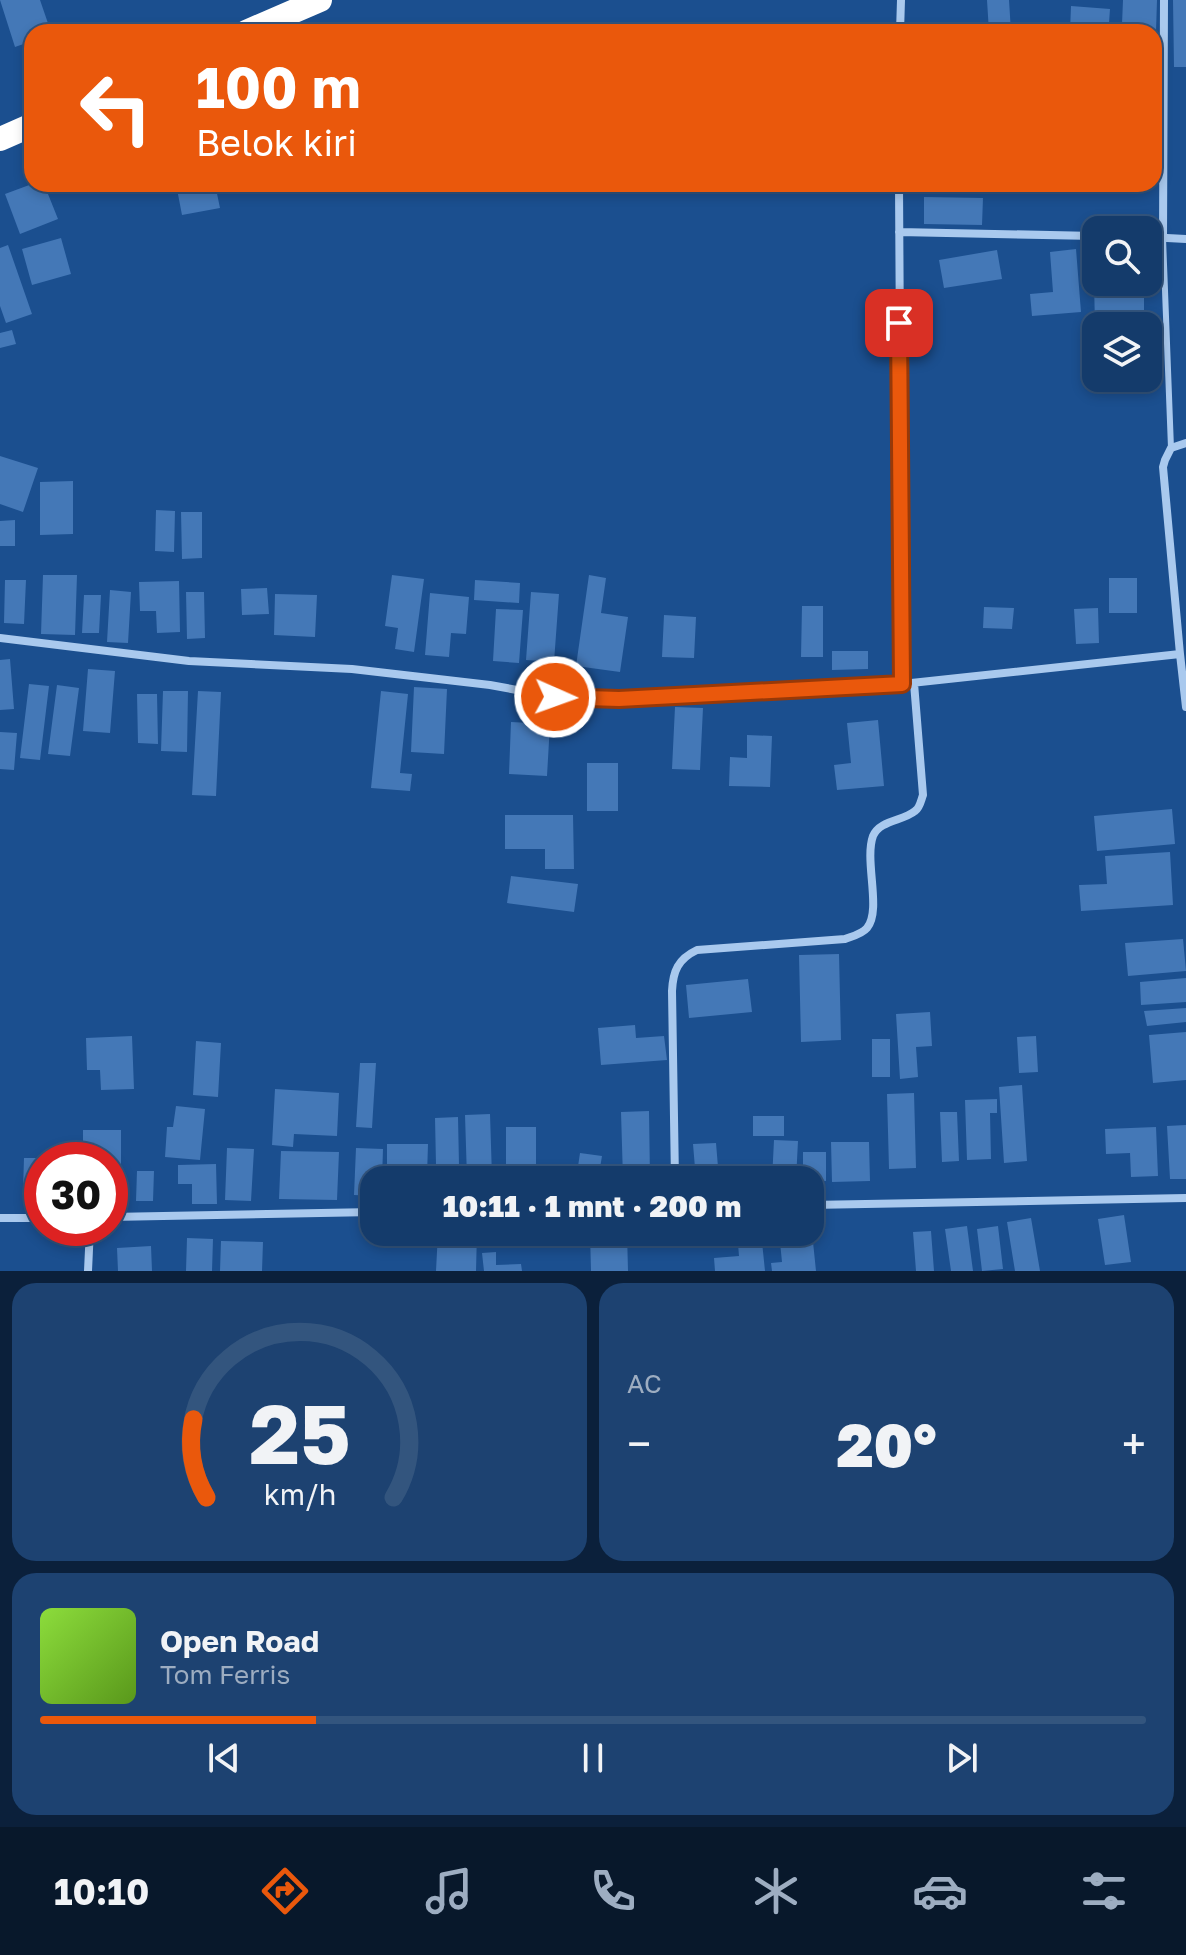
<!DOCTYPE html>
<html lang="id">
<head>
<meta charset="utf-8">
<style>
	:root { --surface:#143b6b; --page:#1d4271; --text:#f1f3f6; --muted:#9dadc1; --line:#33557e; --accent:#ea580c }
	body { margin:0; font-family:"Golos Text",sans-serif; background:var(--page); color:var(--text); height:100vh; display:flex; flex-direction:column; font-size:30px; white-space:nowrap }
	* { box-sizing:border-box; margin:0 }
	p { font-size:26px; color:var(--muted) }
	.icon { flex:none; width:44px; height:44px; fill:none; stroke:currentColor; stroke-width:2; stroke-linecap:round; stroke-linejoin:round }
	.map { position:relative; height:1271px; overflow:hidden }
	.sheet { display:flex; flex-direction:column; gap:12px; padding:12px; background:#0b203b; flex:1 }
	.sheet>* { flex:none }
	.banner { position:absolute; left:24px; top:24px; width:1138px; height:168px; border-radius:24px; box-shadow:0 4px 12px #0003,0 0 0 2px var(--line); background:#ea580c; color:#fff; overflow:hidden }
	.controls { position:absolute; left:1082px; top:216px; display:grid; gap:16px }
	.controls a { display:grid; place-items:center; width:80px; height:80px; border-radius:16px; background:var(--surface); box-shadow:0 4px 12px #0003,0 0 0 2px var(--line); font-size:40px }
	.speed { position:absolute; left:24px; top:1142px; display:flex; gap:16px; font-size:40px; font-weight:700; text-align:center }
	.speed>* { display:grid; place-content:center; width:104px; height:104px; border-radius:50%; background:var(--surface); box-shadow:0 4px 12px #0003,0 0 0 2px var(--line); line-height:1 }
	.speed .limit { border:12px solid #d22; background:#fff; color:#111 }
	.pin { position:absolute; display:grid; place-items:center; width:68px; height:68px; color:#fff; margin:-34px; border-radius:16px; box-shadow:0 4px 12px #0006 }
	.me { position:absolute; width:88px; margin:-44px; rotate:92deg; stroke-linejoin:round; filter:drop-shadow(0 0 6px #0008) }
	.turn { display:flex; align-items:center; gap:28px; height:168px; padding:0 40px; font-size:36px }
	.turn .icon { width:104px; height:104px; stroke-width:2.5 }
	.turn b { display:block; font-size:56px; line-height:68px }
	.big { font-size:60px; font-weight:800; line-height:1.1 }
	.sheet .card { flex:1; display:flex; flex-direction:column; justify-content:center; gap:12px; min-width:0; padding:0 28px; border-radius:24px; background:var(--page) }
	.sheet .dial { align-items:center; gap:0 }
	.dial svg { height:208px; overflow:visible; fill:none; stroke:var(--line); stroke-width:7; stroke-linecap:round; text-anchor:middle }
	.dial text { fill:var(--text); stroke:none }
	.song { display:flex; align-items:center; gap:24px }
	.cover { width:96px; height:96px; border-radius:12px; background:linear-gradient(135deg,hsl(90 70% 55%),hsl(90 70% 35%)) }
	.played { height:8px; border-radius:4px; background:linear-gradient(90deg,var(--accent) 25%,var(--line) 25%) }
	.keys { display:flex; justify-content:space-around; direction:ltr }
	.heat { display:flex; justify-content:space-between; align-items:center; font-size:44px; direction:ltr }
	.sheet .tiles { flex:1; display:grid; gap:12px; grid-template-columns:1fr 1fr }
	.card:last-child { grid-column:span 2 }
	.trip { position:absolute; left:360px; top:1166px; width:464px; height:80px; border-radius:24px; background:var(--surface); box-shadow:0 4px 12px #0003,0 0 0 2px var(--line); font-weight:800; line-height:80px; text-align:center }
	.menu { display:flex; height:128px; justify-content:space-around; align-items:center; background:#08182b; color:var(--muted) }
	.menu .icon { width:56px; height:56px }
	.menu .on { color:var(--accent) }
	.menu b { font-size:36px; color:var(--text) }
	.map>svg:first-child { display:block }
	.building { fill:#4478b7 }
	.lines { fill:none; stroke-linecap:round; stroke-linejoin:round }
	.lane { stroke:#a9c9ee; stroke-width:6 }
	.street { stroke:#a9c9ee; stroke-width:8 }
	.highway { stroke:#fff; stroke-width:24 }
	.route-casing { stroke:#983908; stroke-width:20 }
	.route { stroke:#ea580c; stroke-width:14 }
</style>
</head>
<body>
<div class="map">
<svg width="1186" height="1271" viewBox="0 0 1186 1271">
	<rect width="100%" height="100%" fill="#1b4f8f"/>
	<path class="building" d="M0,0H40L51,32H32V41L15,47Z
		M987,0H1009L1011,32H989Z
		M1123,0H1157L1156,32H1070L1071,6L1110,9L1109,23L1122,24Z
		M1173,0H1186V67H1174Z
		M32,184H44L58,219L20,234L5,194Z
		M176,184H215L220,208L182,215Z
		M924,197L983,198L982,225L924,224Z
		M61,238L71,274L32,285L22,249Z
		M8,245L32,314L6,323L0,306V248Z
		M1076,249L1081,312L1032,316L1030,294L1053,292L1050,252Z
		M997,250L1002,279L944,288L939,260Z
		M1094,282H1144V310L1123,311V326H1095Z
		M12,330L16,344L0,348V333Z
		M0,456L38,468L23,512L0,504Z
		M73,481V534L40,535V482Z
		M156,510L175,511L174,552L155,551Z
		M181,512H202V558L182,559Z
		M15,520V546H0V521Z
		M43,575H77L75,635L41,634Z
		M392,575L424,579L414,652L395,649L398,628L385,626Z
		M589,575L606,578L601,613L628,617L620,672L576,666Z
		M1109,578H1137V613H1109Z
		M5,580H26L24,624L4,623Z
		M475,580L520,583L519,603L474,600Z
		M179,581L180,632L157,633L156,611H140L139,582Z
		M267,588L269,614L242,615L241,589Z
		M110,590L131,592L128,643L107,642Z
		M186,592H204L205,638L187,639Z
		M531,592L559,594L554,662L526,660Z
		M430,593L469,597L466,634L451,633L449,657L425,655Z
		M275,594L317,595L315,637L274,635Z
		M84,595H101L99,633H82Z
		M802,606H823V657H801Z
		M984,607L1014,608L1012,629L983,628Z
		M1098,608L1099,643L1076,644L1074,609Z
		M496,609L523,610L519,663L493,661Z
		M664,615L696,617L694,658L662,657Z
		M832,651H868V669L832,670Z
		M10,659L14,709L0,710V660Z
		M88,669L115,671L110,733L83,731Z
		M29,684L49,686L40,760L20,758Z
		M57,685L79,688L70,756L48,754Z
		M414,687L447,689L444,754L411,752Z
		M163,691H188L187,752L161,751Z
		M198,691L221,692L216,796L192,795Z
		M381,691L408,694L400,773L412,774L410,791L371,788Z
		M137,694H157L158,744L138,743Z
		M675,707L703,708L700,770L672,769Z
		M878,720L884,786L837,790L834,765L851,763L847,723Z
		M511,722L550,724L547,776L509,774Z
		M0,732L17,733L14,770L0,769Z
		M747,735L772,736L770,787L729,786L730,757L747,758Z
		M587,763H618V811H587Z
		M1172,809L1175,844L1097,851L1094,816Z
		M505,815H573L574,869H545V849H505Z
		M1170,852L1173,905L1081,911L1079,885L1107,884L1105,856Z
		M511,876L578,884L574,912L507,903Z
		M1183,939L1186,971L1128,976L1125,943Z
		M839,954L841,1040L801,1042L799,955Z
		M1186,978V1002L1141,1005L1140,982Z
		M748,979L752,1012L689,1018L686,985Z
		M1186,1008V1022L1147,1026L1144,1011Z
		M930,1012L932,1046L916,1047L918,1077L900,1079L896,1014Z
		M635,1025L636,1038L664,1036L667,1060L601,1065L598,1028Z
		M1186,1032V1080L1153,1083L1149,1035Z
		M132,1036L134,1089L101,1090L100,1070H87L86,1038Z
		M1036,1036L1038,1072L1019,1073L1017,1037Z
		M872,1039H890V1077H872Z
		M196,1041L221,1043L218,1097L193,1095Z
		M360,1063H376L372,1128L356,1127Z
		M1022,1085L1027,1161L1004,1163L999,1087Z
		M275,1089L339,1093L337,1136L294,1134L293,1147L272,1145Z
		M914,1093L916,1168L889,1169L887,1094Z
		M997,1099V1113H990L991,1159L967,1160L965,1100Z
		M176,1106L205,1109L200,1160L165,1157L167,1127H173Z
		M649,1111L650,1178L623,1179L621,1112Z
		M940,1112H957L959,1161L942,1162Z
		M490,1114L492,1177L467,1178L465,1115Z
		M753,1116H784V1136H753Z
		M458,1117L459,1165H436L435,1118Z
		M1186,1125V1179H1170L1167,1126Z
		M506,1127H536V1180H506Z
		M1156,1127L1158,1176L1131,1177L1130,1153L1106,1154L1105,1129Z
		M83,1130H121V1200H110V1160H83Z
		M774,1140L798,1141L796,1180H772Z
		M831,1142H869L870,1181L832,1182Z
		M716,1143L719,1179L696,1180L693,1144Z
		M387,1144H428L427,1176H412V1180H387Z
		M227,1148L254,1149L251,1201L225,1200Z
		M356,1148L383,1149L382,1180H374V1196L354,1195Z
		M281,1151L339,1152L337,1200L279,1199Z
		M803,1152H826V1181L803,1180Z
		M580,1153L602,1156L598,1180H576Z
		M24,1158H42V1190H23Z
		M216,1164L217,1204H192V1184H178V1165Z
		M137,1171H154L153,1201H136Z
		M1124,1215L1131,1262L1105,1265L1098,1219Z
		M1031,1218L1040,1271H1015L1007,1222Z
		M967,1226L973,1271H951L945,1229Z
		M998,1226L1003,1269L982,1271L977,1229Z
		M931,1231L934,1271H916L913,1232Z
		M438,1232H477L476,1271H436Z
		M627,1232L628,1271H591L590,1233Z
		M737,1232H761L765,1271H715L714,1258L739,1256Z
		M779,1232H812L816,1271H772L771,1263L782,1262Z
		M187,1238L213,1239L212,1271H186Z
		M221,1241L263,1242L262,1271H220Z
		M151,1246L152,1271H118L117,1248Z
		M496,1252V1265L521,1264L522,1271H484L482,1253Z"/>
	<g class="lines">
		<path class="lane" d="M1163,238L1171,448"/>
		<path class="street" d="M900,32L901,0
			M899,184L902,684
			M899,232L1096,236
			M1148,237L1186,239
			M1163,238L1164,0
			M0,638L189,661L352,669L490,685L555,697L619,699L902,684L1180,654L1186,707
			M1180,654L1163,467L1165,460L1171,448L1186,443
			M675,1180L672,991C673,971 678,959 697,950L845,939C853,936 862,934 867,928C882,910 864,861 873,836C880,820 903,821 915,811C920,808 921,800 923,795L914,683
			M810,1205L1186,1198
			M110,1217L374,1212
			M0,1218H42
			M88,1271L90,1228"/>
		<path class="highway" d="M246,32L320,0
			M0,139L32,125"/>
	</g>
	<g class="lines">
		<defs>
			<path id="route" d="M555,697L619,699L902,684L899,323"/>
		</defs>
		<use href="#route" class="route-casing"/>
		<use href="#route" class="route"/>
	</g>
</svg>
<div class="controls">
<a><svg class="icon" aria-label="search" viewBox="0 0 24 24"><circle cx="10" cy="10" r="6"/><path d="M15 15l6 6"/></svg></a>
<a><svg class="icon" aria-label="layers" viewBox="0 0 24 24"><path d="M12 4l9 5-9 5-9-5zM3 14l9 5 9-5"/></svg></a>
</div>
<div class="speed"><div class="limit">30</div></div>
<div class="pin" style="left:899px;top:323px;background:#d93025"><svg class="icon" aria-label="arrive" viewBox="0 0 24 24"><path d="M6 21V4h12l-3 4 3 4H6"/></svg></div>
<svg class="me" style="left:555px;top:697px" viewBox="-20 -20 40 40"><circle r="17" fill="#ea580c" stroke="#fff" stroke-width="3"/><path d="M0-11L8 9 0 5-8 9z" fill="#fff"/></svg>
<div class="trip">10:11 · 1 mnt · 200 m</div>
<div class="banner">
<div class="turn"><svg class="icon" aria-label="left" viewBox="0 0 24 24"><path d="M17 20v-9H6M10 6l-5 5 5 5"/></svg><div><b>100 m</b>Belok kiri</div></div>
</div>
</div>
<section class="sheet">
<div class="tiles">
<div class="card dial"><svg viewBox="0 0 100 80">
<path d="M14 69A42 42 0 1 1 86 69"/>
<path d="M14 69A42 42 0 0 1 9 39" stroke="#ea580c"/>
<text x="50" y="56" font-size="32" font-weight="700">25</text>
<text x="50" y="72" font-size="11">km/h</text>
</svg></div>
<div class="card"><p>AC</p>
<div class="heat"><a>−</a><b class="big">20°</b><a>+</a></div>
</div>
<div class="card">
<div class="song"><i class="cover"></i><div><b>Open Road</b><p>Tom Ferris</p></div></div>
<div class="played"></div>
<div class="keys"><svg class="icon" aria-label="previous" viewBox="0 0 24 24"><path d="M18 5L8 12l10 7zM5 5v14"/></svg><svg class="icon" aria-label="pause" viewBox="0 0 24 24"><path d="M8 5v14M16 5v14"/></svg><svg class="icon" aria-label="next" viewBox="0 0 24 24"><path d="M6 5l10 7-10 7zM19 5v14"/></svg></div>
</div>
</div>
</section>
<nav class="menu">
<b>10:10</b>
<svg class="icon on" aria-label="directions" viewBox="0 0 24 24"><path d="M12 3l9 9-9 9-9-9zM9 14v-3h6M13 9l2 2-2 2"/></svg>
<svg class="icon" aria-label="music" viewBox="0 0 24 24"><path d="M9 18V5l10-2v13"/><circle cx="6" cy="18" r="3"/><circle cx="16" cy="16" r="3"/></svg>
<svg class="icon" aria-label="phone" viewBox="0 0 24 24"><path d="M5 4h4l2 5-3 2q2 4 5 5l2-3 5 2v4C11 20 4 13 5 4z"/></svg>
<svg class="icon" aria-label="climate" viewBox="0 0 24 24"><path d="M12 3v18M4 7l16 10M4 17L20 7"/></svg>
<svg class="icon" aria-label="car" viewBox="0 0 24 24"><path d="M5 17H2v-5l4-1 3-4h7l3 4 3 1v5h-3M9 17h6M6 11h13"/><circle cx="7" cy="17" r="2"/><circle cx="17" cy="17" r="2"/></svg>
<svg class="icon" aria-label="filters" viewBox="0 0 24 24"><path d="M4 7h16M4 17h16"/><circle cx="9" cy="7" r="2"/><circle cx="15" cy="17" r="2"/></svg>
</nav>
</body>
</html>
